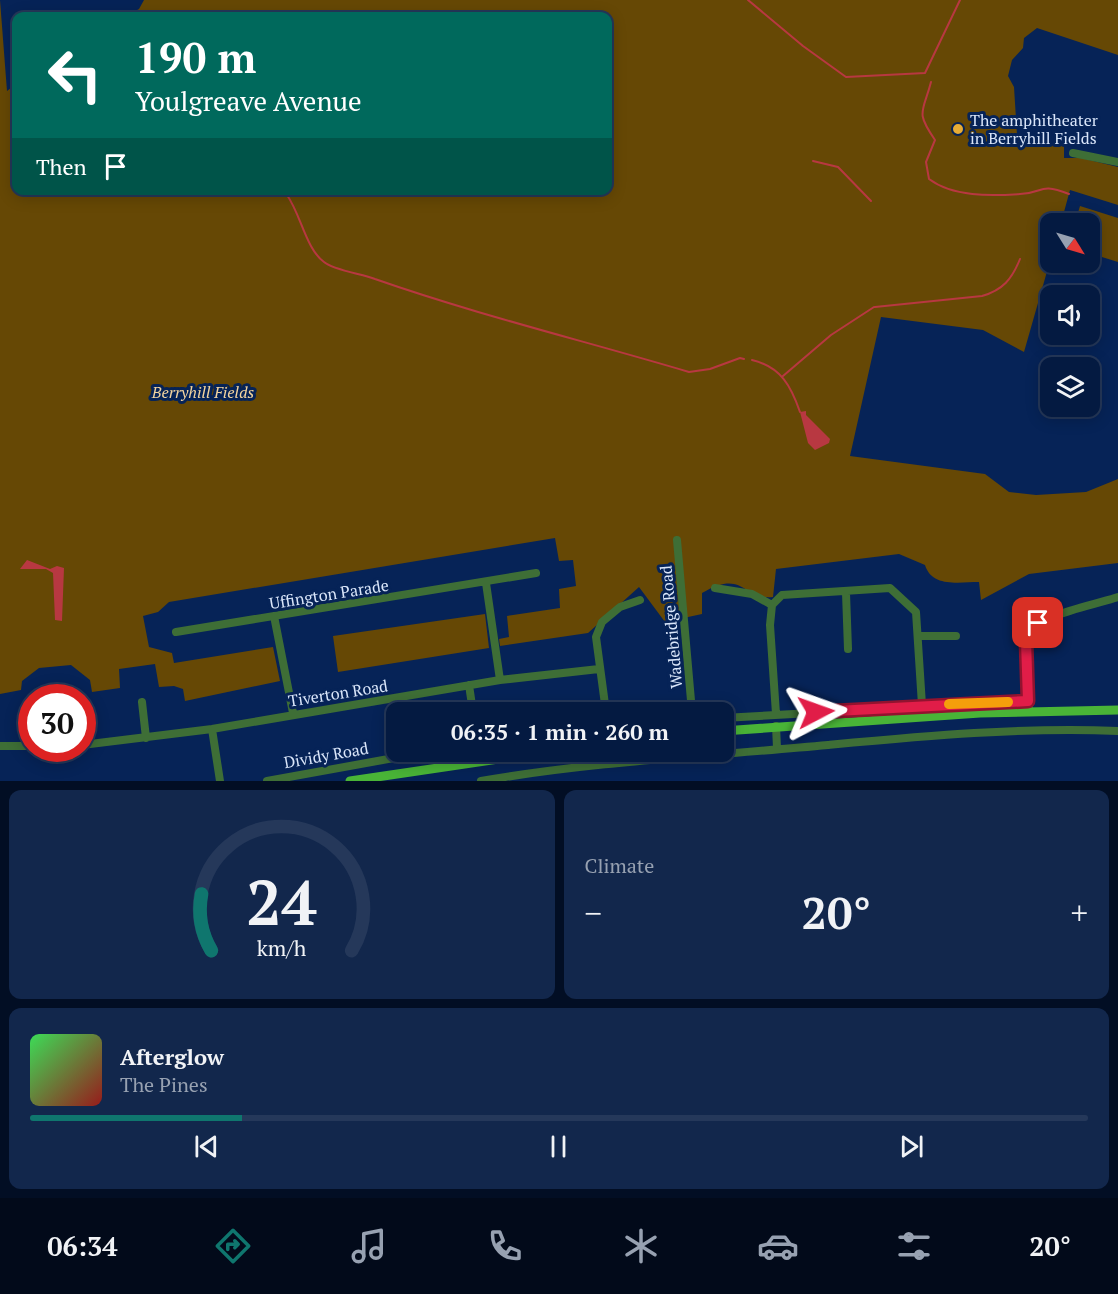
<!DOCTYPE html>
<html lang="en">
<head>
<meta charset="utf-8">
<style>
	:root { --surface:#041a41; --page:#12274c; --text:#f1f3f6; --muted:#97a1b1; --line:#25385a; --accent:#0f766e }
	body { margin:0; font-family:"PT Serif",serif; background:var(--page); color:var(--text); height:100vh; display:flex; flex-direction:column; font-size:22px; white-space:nowrap }
	* { box-sizing:border-box; margin:0 }
	p { font-size:20px; color:var(--muted) }
	.icon { flex:none; width:33px; height:33px; fill:none; stroke:currentColor; stroke-width:2; stroke-linecap:round; stroke-linejoin:round }
	.map { position:relative; height:781px; overflow:hidden }
	.sheet { display:flex; flex-direction:column; gap:9px; padding:9px; background:#020e24; flex:1 }
	.sheet>* { flex:none }
	.banner { position:absolute; left:12px; top:12px; width:600px; height:183px; border-radius:12px; box-shadow:0 3px 15px #0003,0 0 0 2px var(--line); background:#00695c; color:#fff; overflow:hidden }
	.needle { width:39px; rotate:127deg }
	.buttons { position:absolute; left:1040px; top:213px; display:grid; gap:12px }
	.buttons a { display:grid; place-items:center; width:60px; height:60px; border-radius:12px; background:var(--surface); box-shadow:0 3px 15px #0003,0 0 0 2px var(--line); font-size:30px }
	.speed { position:absolute; left:18px; top:684px; display:flex; gap:12px; font-size:30px; font-weight:700; text-align:center }
	.speed>* { display:grid; place-content:center; width:78px; height:78px; border-radius:50%; background:var(--surface); box-shadow:0 3px 15px #0003,0 0 0 2px var(--line); line-height:1 }
	.speed .limit { border:9px solid #d22; background:#fff; color:#111 }
	.pin { position:absolute; display:grid; place-items:center; width:51px; height:51px; color:#fff; margin:-26px; border-radius:12px; box-shadow:0 3px 9px #0006 }
	.me { position:absolute; width:66px; margin:-33px; rotate:86deg; stroke-linejoin:round; filter:drop-shadow(0 0 4px #0008) }
	.turn { display:flex; align-items:center; gap:21px; height:126px; padding:0 24px; font-size:27px }
	.turn .icon { width:78px; height:78px; stroke-width:2.5 }
	.turn b { display:block; font-size:42px; line-height:51px }
	.then { display:flex; align-items:center; height:57px; padding:0 24px; background:#0003; gap:12px; font-size:22px }
	.big { font-size:45px; font-weight:600; line-height:1.1 }
	.sheet .widget { flex:1; display:flex; flex-direction:column; justify-content:center; gap:9px; min-width:0; padding:0 21px; border-radius:12px; background:var(--page) }
	.sheet .dial { align-items:center; gap:0 }
	.dial svg { height:156px; overflow:visible; fill:none; stroke:var(--line); stroke-width:7; stroke-linecap:round; text-anchor:middle }
	.dial text { fill:var(--text); stroke:none }
	.song { display:flex; align-items:center; gap:18px }
	.cover { width:72px; height:72px; border-radius:9px; background:linear-gradient(135deg,hsl(130 70% 55%),hsl(0 70% 35%)) }
	.played { height:6px; border-radius:3px; background:linear-gradient(90deg,var(--accent) 20%,var(--line) 20%) }
	.keys { display:flex; justify-content:space-around; direction:ltr }
	.heat { display:flex; justify-content:space-between; align-items:center; font-size:33px; direction:ltr }
	.sheet .tiles { flex:1; display:grid; gap:9px; grid-template-columns:1fr 1fr }
	.widget:last-child { grid-column:span 2 }
	.trip { position:absolute; left:386px; top:702px; width:348px; height:60px; border-radius:12px; background:var(--surface); box-shadow:0 3px 15px #0003,0 0 0 2px var(--line); font-weight:600; line-height:60px; text-align:center }
	.tab-bar { display:flex; height:96px; justify-content:space-around; align-items:center; background:#020a1a; color:var(--muted) }
	.tab-bar .icon { width:42px; height:42px }
	.tab-bar .on { color:var(--accent) }
	.tab-bar b { font-size:27px; color:var(--text) }
	.map>svg:first-child { display:block }
	.green { fill:#664805 }
	.water { fill:#b83841 }
	.lines { fill:none; stroke-linecap:round; stroke-linejoin:round }
	.stream { stroke:#b83841; stroke-width:2 }
	.minor { stroke:#3e6e36; stroke-width:8 }
	.major { stroke:#49b437; stroke-width:9 }
	.route-casing { stroke:#92132f; stroke-width:15 }
	.route { stroke:#e11d48; stroke-width:10 }
	.slow { stroke:#f59e0b; stroke-width:10 }
	.poi-dot { fill:#e6ac36; stroke:#062357; stroke-width:2 }
	.labels { text-anchor:middle; dominant-baseline:central; stroke-width:6; stroke-linejoin:round; paint-order:stroke }
	.poi-label { font-size:16px; fill:#dae6fa; stroke:#062357; text-anchor:start }
	.park-label { font-size:16px; font-style:italic; fill:#f3d49e; stroke:#062357 }
	.street-label { font-size:16px; fill:#dae6fa; stroke:#062357 }
</style>
</head>
<body>
<div class="map">
<svg width="1118" height="781" viewBox="0 0 1118 781">
	<rect width="100%" height="100%" fill="#062357"/>
	<path class="green" d="M0,0L7,91L16,84V190H608V16H126L139,9L144,0H1118V55L1037,28L1024,38L1023,48L1012,60L1008,76L1014,87L1017,135L1031,144L1064,146V158H1081L1118,167V205L1070,190L1061,223L1050,224V261L1024,352L983,330L881,317L850,456L985,474L1009,492L1036,495L1086,492L1118,479V563L1029,574L981,600L979,582C960,582 932,588 925,565L899,554L776,569L773,597C742,600 744,568 702,593V614L665,622L639,587L588,633L500,646L499,639L509,637L507,616L560,608L559,589L576,586L573,560L559,561L555,538L169,602L158,612L143,616L149,647L172,653L174,663L273,647L280,681L185,701L183,689L174,686L159,687L155,664L119,669L120,688L92,692L90,680L71,665L39,668L22,681L21,690L0,694Z
		M1080,206L1118,218V262L1089,253V224L1075,223Z
		M485,614L489,648L338,672L333,636Z"/>
	<path class="water" d="M806,411V415L830,439L829,443L815,450L808,443L800,412Z
		M27,560L50,569L57,566L64,568L62,621L55,620L53,573L46,569H20Z"/>
	<g class="lines">
		<path class="stream" d="M748,0L803,46L846,77L925,73
			M925,73L960,0
			M931,82C923,113 915,111 935,140L926,162L929,179C953,197 990,196 1020,194C1045,193 1038,182 1069,194
			M813,161L838,167L871,201
			M287,195C301,215 306,249 324,262C333,270 362,274 375,279C478,315 585,341 689,372L710,369L740,358L744,359
			M199,196L245,195
			M875,307L982,296C1003,290 1012,279 1020,259
			M752,360C781,367 791,386 800,412
			M783,376L831,335L874,307"/>
		<path class="minor" d="M1073,153L1118,162
			M677,540L692,712
			M486,583L500,680
			M715,588L752,594L772,605
			M846,593L848,649
			M274,616L293,713
			M176,632L536,573
			M919,636H956
			M469,685L473,712
			M142,702L146,738
			M1029,710C1027,694 1022,645 1029,632C1037,616 1100,603 1118,597
			M606,712L596,637L602,622L620,607L640,600
			M776,714L770,625L772,605L782,595L890,588L916,612L922,705
			M723,718L1028,701
			M776,726L777,748
			M212,729L220,781
			M82,745L212,729L500,680L599,669
			M0,746H32
			M267,781L427,752
			M481,781C596,761 712,756 828,745C925,736 1021,727 1118,731"/>
		<path class="major" d="M723,731L980,713L1118,710
			M350,781L546,752"/>
	</g>
	<g class="lines">
		<defs>
			<path id="route" d="M816,712L1028,701L1026,641L1028,633L1038,623"/>
		</defs>
		<use href="#route" class="route-casing"/>
		<use href="#route" class="route"/>
		<path class="slow" d="M949,704L1008,702"/>
	</g>
	<circle class="poi-dot" cx="958" cy="129" r="6"/>
	<g class="labels">
		<g class="poi-label">
			<text x="970" y="120">The amphitheater<tspan x="970" dy="18">in Berryhill Fields</tspan></text>
		</g>
		<g class="park-label">
			<text x="203" y="392">Berryhill Fields</text>
		</g>
		<g class="street-label">
			<text transform="translate(329 594) rotate(-9)">Uffington Parade</text>
			<text transform="translate(671 627) rotate(-95)">Wadebridge Road</text>
			<text transform="translate(338 693) rotate(-9)">Tiverton Road</text>
			<text transform="translate(326 755) rotate(-10)">Dividy Road</text>
		</g>
	</g>
</svg>
<div class="buttons">
<a><svg class="needle" viewBox="-14 -14 28 28"><path d="M0-13l5 13h-10z" fill="#e53935"/><path d="M0 13l5-13h-10z" fill="#97a1b1"/></svg></a>
<a><svg class="icon" aria-label="sound" viewBox="0 0 24 24"><path d="M4 9h4l5-4v14l-5-4H4zM17 9q2 3 0 6"/></svg></a>
<a><svg class="icon" aria-label="layers" viewBox="0 0 24 24"><path d="M12 4l9 5-9 5-9-5zM3 14l9 5 9-5"/></svg></a>
</div>
<div class="speed"><div class="limit">30</div></div>
<div class="pin" style="left:1038px;top:623px;background:#d93025"><svg class="icon" aria-label="arrive" viewBox="0 0 24 24"><path d="M6 21V4h12l-3 4 3 4H6"/></svg></div>
<svg class="me" style="left:816px;top:712px" viewBox="-20 -20 40 40"><path d="M0-17L14 15 0 8-14 15z" fill="#e11d48" stroke="#fff" stroke-width="4"/></svg>
<div class="trip">06:35 · 1 min · 260 m</div>
<div class="banner">
<div class="turn"><svg class="icon" aria-label="left" viewBox="0 0 24 24"><path d="M17 20v-9H6M10 6l-5 5 5 5"/></svg><div><b>190 m</b>Youlgreave Avenue</div></div>
<div class="then">Then<svg class="icon" aria-label="arrive" viewBox="0 0 24 24"><path d="M6 21V4h12l-3 4 3 4H6"/></svg></div>
</div>
</div>
<section class="sheet">
<div class="tiles">
<div class="widget dial"><svg viewBox="0 0 100 80">
<path d="M14 69A42 42 0 1 1 86 69"/>
<path d="M14 69A42 42 0 0 1 9 40" stroke="#0f766e"/>
<text x="50" y="56" font-size="32" font-weight="700">24</text>
<text x="50" y="72" font-size="11">km/h</text>
</svg></div>
<div class="widget"><p>Climate</p>
<div class="heat"><a>−</a><b class="big">20°</b><a>+</a></div>
</div>
<div class="widget">
<div class="song"><i class="cover"></i><div><b>Afterglow</b><p>The Pines</p></div></div>
<div class="played"></div>
<div class="keys"><svg class="icon" aria-label="previous" viewBox="0 0 24 24"><path d="M18 5L8 12l10 7zM5 5v14"/></svg><svg class="icon" aria-label="pause" viewBox="0 0 24 24"><path d="M8 5v14M16 5v14"/></svg><svg class="icon" aria-label="next" viewBox="0 0 24 24"><path d="M6 5l10 7-10 7zM19 5v14"/></svg></div>
</div>
</div>
</section>
<nav class="tab-bar">
<b>06:34</b>
<svg class="icon on" aria-label="directions" viewBox="0 0 24 24"><path d="M12 3l9 9-9 9-9-9zM9 14v-3h6M13 9l2 2-2 2"/></svg>
<svg class="icon" aria-label="music" viewBox="0 0 24 24"><path d="M9 18V5l10-2v13"/><circle cx="6" cy="18" r="3"/><circle cx="16" cy="16" r="3"/></svg>
<svg class="icon" aria-label="phone" viewBox="0 0 24 24"><path d="M5 4h4l2 5-3 2q2 4 5 5l2-3 5 2v4C11 20 4 13 5 4z"/></svg>
<svg class="icon" aria-label="climate" viewBox="0 0 24 24"><path d="M12 3v18M4 7l16 10M4 17L20 7"/></svg>
<svg class="icon" aria-label="car" viewBox="0 0 24 24"><path d="M5 17H2v-5l4-1 3-4h7l3 4 3 1v5h-3M9 17h6M6 11h13"/><circle cx="7" cy="17" r="2"/><circle cx="17" cy="17" r="2"/></svg>
<svg class="icon" aria-label="filters" viewBox="0 0 24 24"><path d="M4 7h16M4 17h16"/><circle cx="9" cy="7" r="2"/><circle cx="15" cy="17" r="2"/></svg>
<b>20°</b>
</nav>
</body>
</html>
